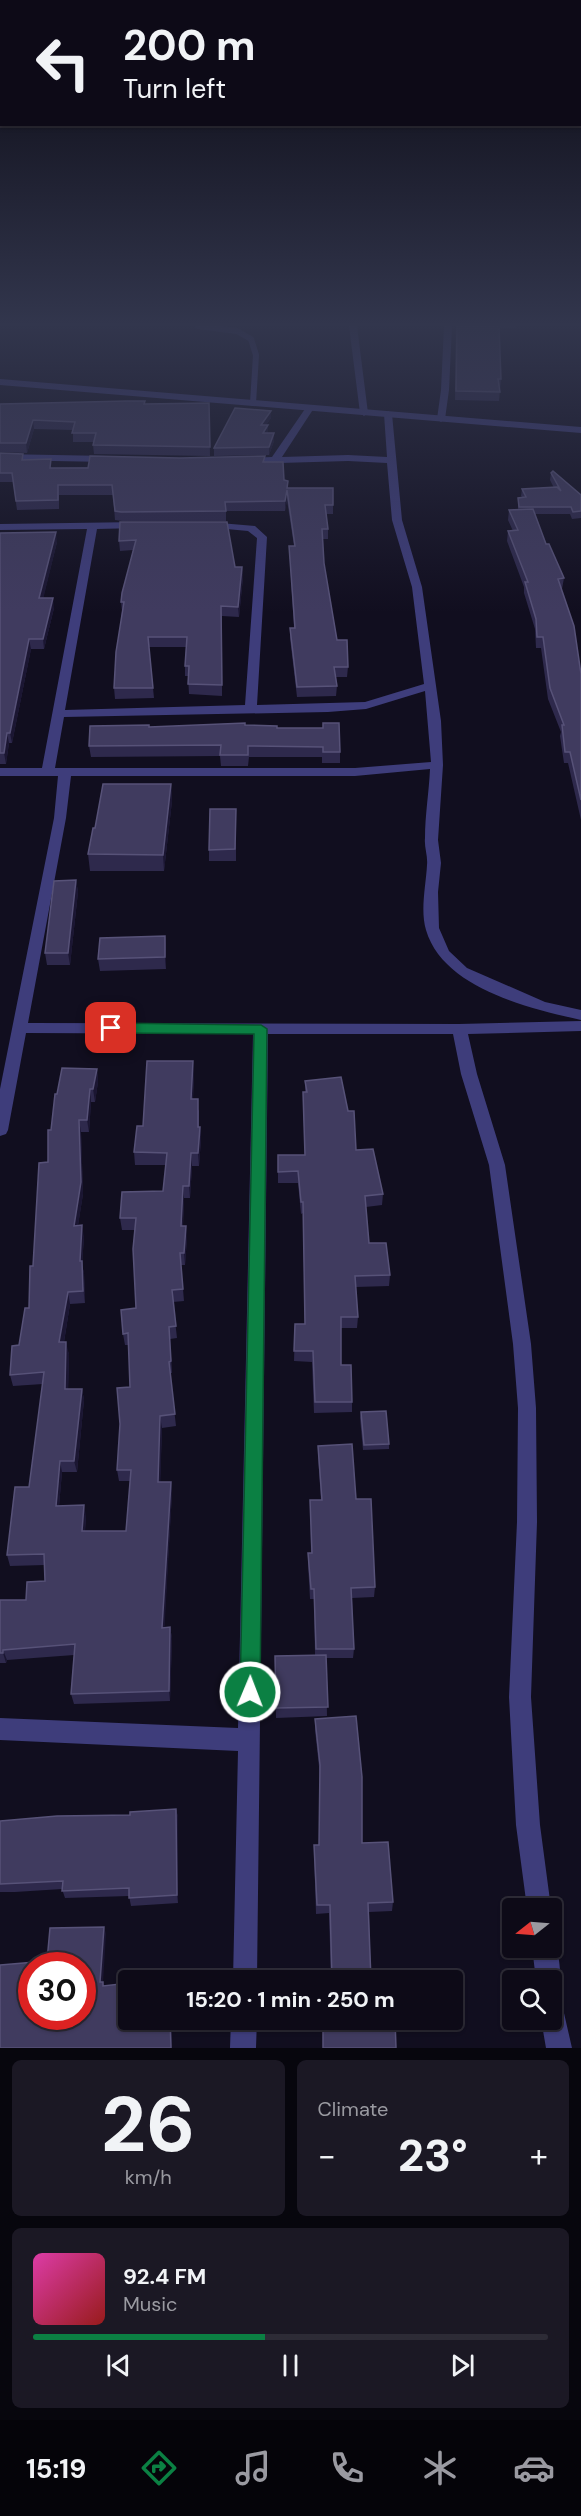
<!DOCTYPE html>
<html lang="en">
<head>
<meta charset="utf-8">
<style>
	:root { --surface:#0d0a17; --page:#1b1824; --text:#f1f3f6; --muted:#9a9aa1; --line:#2d2b36; --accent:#0b8043 }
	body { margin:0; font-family:"DM Sans",sans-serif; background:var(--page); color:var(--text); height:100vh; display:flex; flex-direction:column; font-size:22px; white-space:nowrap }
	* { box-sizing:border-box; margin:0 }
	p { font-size:20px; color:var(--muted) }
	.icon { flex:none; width:33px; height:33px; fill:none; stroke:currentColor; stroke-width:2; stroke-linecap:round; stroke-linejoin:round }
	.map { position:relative; height:2048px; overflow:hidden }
	.sheet { display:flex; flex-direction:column; gap:12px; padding:12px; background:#07060d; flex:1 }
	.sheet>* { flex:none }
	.banner { position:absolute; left:0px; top:0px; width:582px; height:126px; box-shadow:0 2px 4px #0004,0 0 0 2px var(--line); background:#0d0a17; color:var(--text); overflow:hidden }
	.needle { width:39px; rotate:253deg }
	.buttons { position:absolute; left:502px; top:1898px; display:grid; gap:12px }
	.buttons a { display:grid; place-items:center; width:60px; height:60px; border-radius:6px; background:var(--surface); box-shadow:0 2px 4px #0004,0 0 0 2px var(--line); font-size:30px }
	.speed { position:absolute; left:18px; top:1952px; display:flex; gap:12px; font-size:30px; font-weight:700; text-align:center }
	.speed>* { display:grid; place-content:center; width:78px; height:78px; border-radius:50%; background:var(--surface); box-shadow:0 2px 4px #0004,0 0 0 2px var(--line); line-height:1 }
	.speed .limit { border:9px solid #d22; background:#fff; color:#111 }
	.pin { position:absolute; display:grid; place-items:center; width:51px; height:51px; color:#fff; margin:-26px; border-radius:12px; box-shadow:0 3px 9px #0006 }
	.me { position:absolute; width:66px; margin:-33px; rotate:1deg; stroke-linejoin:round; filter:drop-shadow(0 0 4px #0008) }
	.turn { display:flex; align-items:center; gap:21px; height:126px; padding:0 24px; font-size:27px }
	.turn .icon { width:78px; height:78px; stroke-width:2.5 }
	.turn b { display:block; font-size:42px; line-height:51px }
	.big { font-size:45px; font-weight:700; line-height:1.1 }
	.sheet .tile { flex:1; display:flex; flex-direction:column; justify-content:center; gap:9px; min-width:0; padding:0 21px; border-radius:9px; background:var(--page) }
	.sheet .dial { align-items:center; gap:0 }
	.dial b { font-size:78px; line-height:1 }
	.song { display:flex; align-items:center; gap:18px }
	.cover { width:72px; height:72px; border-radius:9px; background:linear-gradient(135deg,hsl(320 70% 55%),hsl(0 70% 35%)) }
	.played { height:6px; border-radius:3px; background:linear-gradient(90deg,var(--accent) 45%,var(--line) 45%) }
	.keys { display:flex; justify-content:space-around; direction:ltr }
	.heat { display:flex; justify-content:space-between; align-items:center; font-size:33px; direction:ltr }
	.sheet .tiles { flex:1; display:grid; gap:12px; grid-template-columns:1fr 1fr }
	.tile:last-child { grid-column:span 2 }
	.trip { position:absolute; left:118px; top:1970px; width:345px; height:60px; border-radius:6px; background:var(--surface); box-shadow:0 2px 4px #0004,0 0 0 2px var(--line); font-weight:700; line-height:60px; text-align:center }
	.menu { display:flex; height:96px; justify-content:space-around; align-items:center; background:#050409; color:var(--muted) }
	.menu .icon { width:42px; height:42px }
	.menu .active { color:var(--accent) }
	.menu b { font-size:27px; color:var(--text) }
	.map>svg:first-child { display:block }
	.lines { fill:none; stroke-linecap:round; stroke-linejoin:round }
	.service { stroke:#3e3d7b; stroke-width:6 }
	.minor { fill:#3e3d7b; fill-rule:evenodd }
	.tertiary { fill:#3e3d7b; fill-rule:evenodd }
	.wall { fill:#2e294c }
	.shaded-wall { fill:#1b1632 }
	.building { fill:#403b5f; stroke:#575278; stroke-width:1.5; fill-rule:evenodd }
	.route { fill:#0b8043; stroke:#07532c; stroke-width:1.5 }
</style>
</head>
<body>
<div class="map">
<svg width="581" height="2048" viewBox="0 0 581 2048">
	<rect width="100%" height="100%" fill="#110e1f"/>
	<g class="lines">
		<path class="service" d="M198,326L237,331L251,339L256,355L253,403"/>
		<path class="minor" d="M349,326H357L368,413L364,416L360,413Z
			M444,326H452L449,390L445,419L441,422L437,419L441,390Z
			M310,405L314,408L282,457L348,455L387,457L384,414L388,411L392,414L402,520L422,587L441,721L443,765L438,840L441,863L438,892L439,928L449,951L467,968L545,1002L581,1010V1020C528,1008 443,988 426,930C420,910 426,885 427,865C428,856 424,847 425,838C425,815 429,792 430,769L355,776H71L66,818L28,1023L459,1024L581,1021V1031L468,1034L477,1074L505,1165L531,1344L536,1408L537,1522L531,1697L540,1825L551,1908H527L516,1825L509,1697L517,1522L518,1408L513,1344L489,1165L461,1074L453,1034H268L257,1980H233L238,1751L0,1740V1718L238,1728L253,1034L26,1033L8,1130L6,1134L0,1136V1089L54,818L58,776H0V768H42L87,529L0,530V524L139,522L144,525L139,528L97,529L65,710L245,705L257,538L248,531L205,527L203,525L208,522L255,526L267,537L257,705L365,702L424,684L412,587L392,520L387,463L348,461L246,464L241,461L246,458L272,457L307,406ZM425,691L431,762L355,768H55L64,717L328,712L366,709Z
			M0,454L108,456L113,459L108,462L0,460Z
			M552,1938C559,1952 563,1974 557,1989L552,1991V1980H536L532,1947H552Z
			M552,1996L561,2000L572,2048H546L541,2019H552Z
			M231,2019H257L256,2048H230Z"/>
		<path class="tertiary" d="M0,379L581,427V433L0,385Z"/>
	</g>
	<path class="wall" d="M455,326H516V328H499L501,379L499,401L455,400L456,327Z
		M145,401V404L209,403L210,456L94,454L93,445L94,442H73V430L34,429L27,453L0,452V404Z
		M271,411V418L266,425L268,433L274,441L269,455L214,456V448Z
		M0,453L52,468L265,462L284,480L288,481V488H333V514H326L328,529V539H323L324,563L337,640L348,667L347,677H336L337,686L336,696L297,697L290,638V628H294L289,546H294L287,500L285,511H226V521H122L115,520L113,495H59V509L17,510L13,482H0Z
		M551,473L581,495V518L572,519L570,514H535L546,544L564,578L562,589H561L581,674V820L568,763H564L560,736L561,732L548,699L541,648H536L535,629L524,593V587L507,541L508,531H513L508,520L509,510L518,509V498L522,497L521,496L522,489L554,488L550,480Z
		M120,522L235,567H242L243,577L239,617L222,616V696L189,694L188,676H185V666L186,647H149L154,698L115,699L114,688L122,611L121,602L133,550L120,551L119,541Z
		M0,533L57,542L43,598L54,608L44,649H31L12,743H9L6,764H0Z
		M245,725L277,728L340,752V763H322V757H249L248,766H221L220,756L91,757L89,746L149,727Z
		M171,784L172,801L164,871H90L88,854Z
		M236,820V861H209V850Z
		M76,880L78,892L70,965H47L45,953Z
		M165,936L166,969L100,971L98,959Z
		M97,1069L98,1082L95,1102H91L89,1132H81L83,1194L78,1225L84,1237L82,1265L84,1273L85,1303L70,1304L64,1342L69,1354L68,1389H82L84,1400L77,1472H62L59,1506L86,1516L85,1531H126L130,1481H119L117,1470L130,1387L129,1345H125L123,1334L136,1308L135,1230H122L120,1218L163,1191L166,1165H135L134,1152L143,1126L194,1073L193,1099L199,1111V1127H200L201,1139L199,1166H192L190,1198H184L183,1226L187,1238L185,1265H181L184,1301L173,1302L177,1338L170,1339L172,1373H170L176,1426L162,1428L160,1482H171L172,1493L164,1628L170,1627L172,1638L170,1701L74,1704L71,1694L74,1655L7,1660L6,1663H0V1600H26L45,1581V1565L10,1566L7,1555L29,1487L43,1384L13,1386L10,1375L29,1308L33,1266L57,1094Z
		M305,1081L356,1150L383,1194L382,1205L366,1207L369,1243L390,1275L389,1286L356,1287L358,1317L357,1328H341V1365L352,1402V1412L314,1413L312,1362L294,1361L295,1324H305L303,1213L301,1214L298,1183H278V1155H305L303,1103V1092H305Z
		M361,1412L389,1444V1449L363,1450L360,1418Z
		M318,1446L356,1499L375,1587L374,1597L352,1598L354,1649L353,1658H326L327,1716L276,1718L275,1656L315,1655L314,1599H310L308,1564V1553H311L310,1500H321L318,1457Z
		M315,1719L362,1843L393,1902L392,1911L369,1912L371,1980H331L329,1913L316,1914L314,1854V1845H319L320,1776L315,1730Z
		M176,1809L178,1817V1903L131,1906L129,1896L65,1898L62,1889L15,1892H0V1816V1821L130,1815Z"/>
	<path class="shaded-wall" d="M271,411V418L261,432V425Z
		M33,420L34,429L27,453L26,443Z
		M268,425V433H263Z
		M274,433V441L269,455V447Z
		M287,490V500L285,511V501Z
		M56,532L57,542L41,608L39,598Z
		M242,567L243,577L239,617L238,607Z
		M53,598L54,608L44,649L43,639Z
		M29,639L31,649L12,743L10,733Z
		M7,733L9,743L6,764L4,753Z
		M171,784L172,801L164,871L163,855Z
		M76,880L78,892L70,965L68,953Z
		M165,936L166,948V969L165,957Z
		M193,1061L194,1073L192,1111L191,1099Z
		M97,1069L98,1082L95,1102L93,1089Z
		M90,1089L91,1102L89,1132L87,1120Z
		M79,1120L81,1132L83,1194L76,1238L74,1226Z
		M200,1127L201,1139L199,1166L198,1153Z
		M191,1153L192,1166L190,1198L189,1186Z
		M183,1186L184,1198L182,1238L181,1226Z
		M82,1225L84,1237L82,1265L84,1273L85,1303L80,1261Z
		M186,1226L187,1238L185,1265L184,1253Z
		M68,1292L70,1304L62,1354L59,1342Z
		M66,1342L69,1354L68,1400L65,1389Z
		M82,1389L84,1400L77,1472L74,1461Z
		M160,1416L162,1428L160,1493L158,1482Z
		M60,1461L62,1472L58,1517L56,1506Z
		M171,1482L172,1493L164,1638L162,1628Z
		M84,1505L86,1516L84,1542L82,1531Z
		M170,1627L172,1638L170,1701L169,1691Z
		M3,1650L7,1660L6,1663L3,1653Z
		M176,1809L178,1817V1903L177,1895Z
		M104,1927L106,1934L103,1983L106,1989L100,1982Z
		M170,2019H172V2048H171Z"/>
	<path class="building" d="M457,326H499L501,379H498L500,392L456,391Z
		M127,401H145L144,404L209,403L210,447L93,445L96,433H72L75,422L33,420L26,443H0V404Z
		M235,408L271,411L261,425H268L263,433H274L269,447L214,448Z
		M0,453L23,454L22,460L51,459L50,468H88L90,456L180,458L265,456L263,462H283L284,480L288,481L287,488H333V505H325L328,529H322L324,563L337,640H347L348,667H334L337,686L297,687L290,628H295L289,546H295L287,490L285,501L225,502L226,511L121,512L115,511L112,485H58V500L16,501L12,473H0Z
		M553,471L581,495V511L573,512L571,507H519L518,498L526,497L522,489L557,487L561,491L551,473Z
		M533,509L546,544H549L564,578L558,579L574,626L581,674V800L570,752H565L562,725H564L550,688L543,637H537L536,619L525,582H528L508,531L518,530L509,510Z
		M120,522H227L235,567H242L238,607L221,606L222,685L188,684L189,666H185L187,637H148L153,688H114L116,652L124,602H121L122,593L136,540L119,541Z
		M56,532L39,598H53L43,639H29L10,733H7L4,753H0V533Z
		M245,723V725L277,726V728H323V723H339L340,752H323V747L248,746V755H220L221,745L89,746L90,726L149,725V727Z
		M103,784H171L163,855L88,854L93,828H95Z
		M210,809H236L235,849L209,850Z
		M76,880L68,953H45L54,881Z
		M165,936V957L98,959L100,938Z
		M147,1061H193L191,1099H198V1127H200L198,1153H191L189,1186H183L181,1226H186L184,1253H180L183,1289L172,1290L176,1326L169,1327L171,1361L169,1362L175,1414L160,1416L158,1482H171L162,1628L170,1627L169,1691L71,1694L75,1644L3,1650V1653H0V1600H26L27,1582L45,1581L44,1554L7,1555L15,1487H29L44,1372L10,1375L12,1346L19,1345L25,1308H29L30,1266H33L39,1163L48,1162V1130H51L55,1094H57L62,1068L97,1069L93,1089H90L87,1120H79L81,1182L74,1226L82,1225L80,1261H82L83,1291L68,1292L59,1342H66L65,1389H82L74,1461H60L56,1506L84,1505L82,1531H126L131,1470H117L120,1424L117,1388L130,1387L128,1333L123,1334L121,1310L136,1308L133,1249L136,1218H120L122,1192L163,1191L167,1153L134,1152L137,1126H143Z
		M341,1077L348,1111H354L356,1150L373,1149L383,1194L365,1196L369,1243H386L390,1275L355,1276L358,1317H341V1365H351L352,1402H315L313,1351H294L295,1324H305L303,1202H301L298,1171L278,1172V1155H305L303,1092H307L305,1081Z
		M386,1411L389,1444L364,1445L361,1412Z
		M352,1444L356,1499H371L375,1587L351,1588L354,1649H316L314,1589H311L308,1553H312L310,1500H322L318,1446Z
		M326,1655L328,1707L276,1708L275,1656Z
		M356,1716L362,1777V1843L388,1842L393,1902L368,1903L371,1980H332L330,1905H317L314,1845H319L320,1765L315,1719Z
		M176,1809L177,1895L129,1898V1888L62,1891L63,1881L0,1884V1821L57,1816L130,1815V1812Z
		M104,1927L100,1982H103V1986L129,1983V2019H170L171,2048H0V1965L47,1961L50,1928ZM32,1965H82V2016H32Z
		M323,2019H395L396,2048H323Z"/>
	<linearGradient id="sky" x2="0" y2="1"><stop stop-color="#090811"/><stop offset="0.53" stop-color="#32364d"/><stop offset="1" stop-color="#32364d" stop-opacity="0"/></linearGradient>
	<rect width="581" height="612" fill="url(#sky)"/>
	<path class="route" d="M111,1023L261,1025L267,1029L260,1692L257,1699L250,1702L243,1699L240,1692L254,1034L111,1033L104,1028Z"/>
</svg>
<div class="buttons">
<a><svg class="needle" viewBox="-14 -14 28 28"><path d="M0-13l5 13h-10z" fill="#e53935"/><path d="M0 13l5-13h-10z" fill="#9a9aa1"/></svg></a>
<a><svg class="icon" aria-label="search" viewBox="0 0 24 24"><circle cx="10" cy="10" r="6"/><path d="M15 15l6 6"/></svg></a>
</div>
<div class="speed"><div class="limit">30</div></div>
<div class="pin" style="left:111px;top:1028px;background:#d93025"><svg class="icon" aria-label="arrive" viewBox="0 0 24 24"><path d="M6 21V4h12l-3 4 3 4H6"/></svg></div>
<svg class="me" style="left:250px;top:1692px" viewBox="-20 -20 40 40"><circle r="17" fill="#0b8043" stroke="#fff" stroke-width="3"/><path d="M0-11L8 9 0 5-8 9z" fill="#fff"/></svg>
<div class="trip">15:20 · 1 min · 250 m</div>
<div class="banner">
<div class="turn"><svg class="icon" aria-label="left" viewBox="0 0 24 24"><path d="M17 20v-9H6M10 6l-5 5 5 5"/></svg><div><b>200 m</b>Turn left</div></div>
</div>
</div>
<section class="sheet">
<div class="tiles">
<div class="tile dial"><b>26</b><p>km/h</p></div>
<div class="tile"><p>Climate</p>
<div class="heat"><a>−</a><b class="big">23°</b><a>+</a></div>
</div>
<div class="tile">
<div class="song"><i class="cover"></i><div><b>92.4 FM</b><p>Music</p></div></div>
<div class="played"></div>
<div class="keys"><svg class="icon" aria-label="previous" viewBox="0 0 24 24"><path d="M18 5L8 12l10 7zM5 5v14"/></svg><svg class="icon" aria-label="pause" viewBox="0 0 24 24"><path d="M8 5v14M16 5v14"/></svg><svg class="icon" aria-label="next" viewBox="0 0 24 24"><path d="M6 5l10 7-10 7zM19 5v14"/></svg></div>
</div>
</div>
</section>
<nav class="menu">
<b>15:19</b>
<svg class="icon active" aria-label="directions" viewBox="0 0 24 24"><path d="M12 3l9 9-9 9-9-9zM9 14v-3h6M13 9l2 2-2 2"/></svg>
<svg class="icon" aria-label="music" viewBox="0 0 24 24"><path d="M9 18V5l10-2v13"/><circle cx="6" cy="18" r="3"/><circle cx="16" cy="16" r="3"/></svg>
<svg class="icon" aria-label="phone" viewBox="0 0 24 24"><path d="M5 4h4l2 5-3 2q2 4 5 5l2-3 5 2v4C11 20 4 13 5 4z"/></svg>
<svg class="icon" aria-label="climate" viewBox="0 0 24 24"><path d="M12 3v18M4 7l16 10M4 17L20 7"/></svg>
<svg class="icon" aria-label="car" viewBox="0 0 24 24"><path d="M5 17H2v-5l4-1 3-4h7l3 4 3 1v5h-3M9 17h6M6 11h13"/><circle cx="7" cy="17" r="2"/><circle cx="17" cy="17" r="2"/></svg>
</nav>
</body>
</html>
